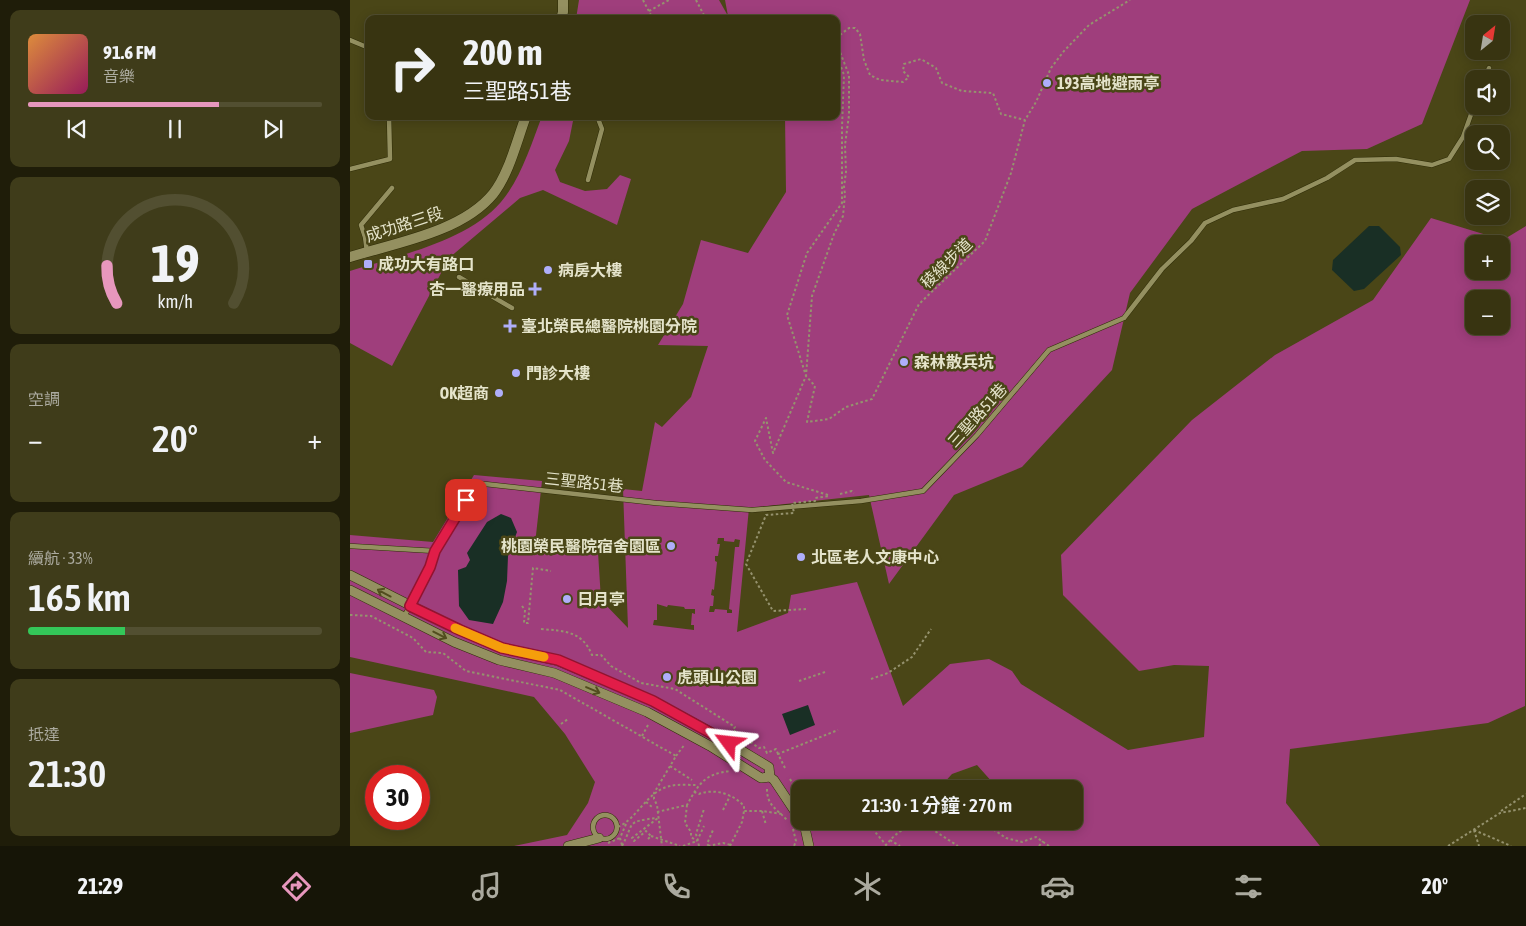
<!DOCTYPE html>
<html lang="zh-TW">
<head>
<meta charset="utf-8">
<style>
	:root { --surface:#383411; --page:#3f3c1a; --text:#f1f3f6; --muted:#abaa9f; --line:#524f31; --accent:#e797bd }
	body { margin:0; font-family:"Asap Condensed","Noto Sans TC",sans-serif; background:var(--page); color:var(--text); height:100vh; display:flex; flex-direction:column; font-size:19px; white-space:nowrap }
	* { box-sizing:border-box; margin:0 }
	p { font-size:16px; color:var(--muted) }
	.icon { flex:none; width:28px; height:28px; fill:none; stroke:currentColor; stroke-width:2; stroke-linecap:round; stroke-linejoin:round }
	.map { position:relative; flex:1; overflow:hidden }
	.sheet { display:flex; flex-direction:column; gap:10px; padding:10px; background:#1f1d09; width:350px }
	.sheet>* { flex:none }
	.top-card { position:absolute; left:15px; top:15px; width:475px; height:105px; border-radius:10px; box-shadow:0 2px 12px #0003,0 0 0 1px var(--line); background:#383411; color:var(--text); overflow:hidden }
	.needle { width:32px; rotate:30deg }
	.tools { position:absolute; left:1115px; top:15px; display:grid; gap:10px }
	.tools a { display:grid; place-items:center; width:45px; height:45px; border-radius:10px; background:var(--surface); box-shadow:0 2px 12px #0003,0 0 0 1px var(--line); font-size:25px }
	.speed { position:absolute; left:15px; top:765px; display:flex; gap:10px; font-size:25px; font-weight:700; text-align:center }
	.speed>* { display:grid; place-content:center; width:65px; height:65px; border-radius:50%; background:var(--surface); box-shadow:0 2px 12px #0003,0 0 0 1px var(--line); line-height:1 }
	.speed .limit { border:8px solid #d22; background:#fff; color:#111 }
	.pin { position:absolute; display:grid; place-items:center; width:42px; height:42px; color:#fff; margin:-21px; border-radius:10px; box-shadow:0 2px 8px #0006 }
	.me { position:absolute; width:55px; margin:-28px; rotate:300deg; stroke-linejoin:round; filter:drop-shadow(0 0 4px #0008) }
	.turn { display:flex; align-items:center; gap:18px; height:105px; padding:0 15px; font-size:22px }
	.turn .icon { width:65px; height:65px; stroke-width:2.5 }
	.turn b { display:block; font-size:35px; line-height:42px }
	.big { font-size:38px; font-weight:600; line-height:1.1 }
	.sheet .tile { flex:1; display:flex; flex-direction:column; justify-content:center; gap:8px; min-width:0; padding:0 18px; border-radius:10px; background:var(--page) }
	.sheet .dial { align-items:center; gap:0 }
	.dial svg { height:130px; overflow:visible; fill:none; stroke:var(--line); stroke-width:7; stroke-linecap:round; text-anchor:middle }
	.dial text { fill:var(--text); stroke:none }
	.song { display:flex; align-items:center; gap:15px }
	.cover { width:60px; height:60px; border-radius:8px; background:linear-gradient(135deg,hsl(30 70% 55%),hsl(330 70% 35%)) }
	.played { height:5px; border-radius:2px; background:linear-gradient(90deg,var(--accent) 65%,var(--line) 65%) }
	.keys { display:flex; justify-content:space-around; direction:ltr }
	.heat { display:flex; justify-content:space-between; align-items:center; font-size:28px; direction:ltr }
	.charge { height:8px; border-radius:4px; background:linear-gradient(90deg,#34c759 33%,var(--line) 0) }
	.trip { position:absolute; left:441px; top:780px; width:292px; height:50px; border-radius:10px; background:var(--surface); box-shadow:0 2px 12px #0003,0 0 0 1px var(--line); font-weight:600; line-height:50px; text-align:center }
	.menu { display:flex; height:80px; justify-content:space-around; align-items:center; background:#161507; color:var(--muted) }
	.menu .icon { width:35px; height:35px }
	.menu .active { color:var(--accent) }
	.menu b { font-size:22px; color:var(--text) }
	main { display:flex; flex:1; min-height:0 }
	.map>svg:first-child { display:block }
	.green { fill:#9f3e7c; fill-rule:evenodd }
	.water { fill:#192f25 }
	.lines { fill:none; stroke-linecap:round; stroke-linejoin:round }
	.service-casing { stroke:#2f2c07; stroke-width:5.5 }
	.minor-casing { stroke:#2f2c07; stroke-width:10 }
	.tertiary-casing { stroke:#2f2c07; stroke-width:11 }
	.path { stroke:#95926e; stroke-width:2; stroke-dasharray:2.5 2.5; stroke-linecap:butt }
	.service { stroke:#949060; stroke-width:4.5 }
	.minor { stroke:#949060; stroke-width:9 }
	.tertiary { stroke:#949060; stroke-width:10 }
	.path-bridge { stroke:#95926e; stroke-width:2; stroke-dasharray:2.5 2.5; stroke-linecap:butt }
	.oneway { stroke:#514d1e }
	.route-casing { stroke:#92132f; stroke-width:12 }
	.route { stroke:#e11d48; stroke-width:9 }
	.slow { stroke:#f59e0b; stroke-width:9 }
	.poi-dot { fill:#afaefa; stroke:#4a4617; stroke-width:2 }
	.labels { text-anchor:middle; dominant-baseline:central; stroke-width:5; stroke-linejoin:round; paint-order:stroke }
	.poi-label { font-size:16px; font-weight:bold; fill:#e5e4cb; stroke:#4a4617; text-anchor:start }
	.street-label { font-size:16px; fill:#e5e4cb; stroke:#4a4617 }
</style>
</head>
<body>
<main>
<section class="sheet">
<div class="tile">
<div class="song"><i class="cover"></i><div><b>91.6 FM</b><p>音樂</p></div></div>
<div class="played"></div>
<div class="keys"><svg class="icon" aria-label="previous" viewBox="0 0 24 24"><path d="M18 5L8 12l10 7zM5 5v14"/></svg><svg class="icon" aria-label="pause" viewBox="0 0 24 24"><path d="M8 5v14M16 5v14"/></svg><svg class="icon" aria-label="next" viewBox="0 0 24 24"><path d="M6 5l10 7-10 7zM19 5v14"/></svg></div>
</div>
<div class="tile dial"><svg viewBox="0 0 100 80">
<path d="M14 69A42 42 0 1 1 86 69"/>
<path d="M14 69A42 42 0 0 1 8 46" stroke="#e797bd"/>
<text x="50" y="56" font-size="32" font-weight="700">19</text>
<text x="50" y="72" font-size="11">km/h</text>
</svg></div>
<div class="tile"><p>空調</p>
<div class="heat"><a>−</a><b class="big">20°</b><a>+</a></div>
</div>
<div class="tile"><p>續航 · 33%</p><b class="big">165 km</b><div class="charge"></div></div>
<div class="tile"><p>抵達</p><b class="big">21:30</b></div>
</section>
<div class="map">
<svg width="1176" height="846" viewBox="0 0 1176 846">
	<rect width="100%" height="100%" fill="#4a4617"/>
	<path class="green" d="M229,0H369L378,16L375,0H1120L1072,124L1017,149L952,151L842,209L780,293L762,370L672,467L604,495L539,584L519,495L399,508L387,632L438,613L441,595L507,582L553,706L600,664L639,659L662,671L671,684L778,750L854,737L859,666L824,665L789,671L713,595L711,555L842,420L925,355L1023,300L1081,218L1153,240L1176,226L1175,706L1138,723L940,749L936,803L970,846H164L217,835L238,803L245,782L215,734L184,697L0,657V535L83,542L124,475L192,481L185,544L248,552L251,600L278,628L273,489L292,491L305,422L312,427L341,397L358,346L308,345L333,304L351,240L398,253L436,192L435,116H486V19H226ZM1124,244H1151V271H1124ZM1124,299H1151V326H1124ZM368,538H374V541L384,542L385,539L390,540L389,547H385L379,609L382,610V613H377V610L365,609L364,612H359L360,606H363L364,596L361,595L362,589L364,590L367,562L365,561V556H368L370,544H367ZM307,604L317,607L318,605L334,607L335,609H345V614L342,613L341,625H344V630L303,625L304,620H307ZM627,765L643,783L634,789H725V821H450V789H597L592,785L602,774Z
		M192,116H224L219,141L205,170L210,182L235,191L257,189L270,175L281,179L267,225L193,190L170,198L99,258L42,366L0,343V271C47,256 118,241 151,202C171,178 181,145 192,116Z
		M0,673L84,690L87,697L83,715L0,733Z"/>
	<path class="water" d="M1019,226H1029L1050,247L1051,255L1014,289L1004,291L982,270L983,260Z
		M151,514L161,518L167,532L158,556L157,581L153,602L143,624L119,620L109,606L108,570L116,567L120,560L117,553L137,522Z
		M458,705L465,725L440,735L432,714Z"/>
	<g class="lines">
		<defs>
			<path id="service" d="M0,40L19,48
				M1135,79L1139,68
				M0,169L40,159L39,116
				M238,180L252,129L247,116
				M17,252L15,237L11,225L42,188
				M109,277L162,308
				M0,546L85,551
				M54,617L80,567L85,551L126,483L306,503L402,510L511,501L573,491L627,435L699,350L774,318L812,269L841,241L855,223L883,210L933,199L977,178L1005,160L1046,159L1082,165L1099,159L1113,137L1124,106
				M243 827a12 12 0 1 1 24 0a12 12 0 1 1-24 0Z"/>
			<path id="minor" d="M0,575L109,630L152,648L208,661L303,701L366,735L419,767L420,777L424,780L450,819
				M0,590L104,642L149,660L204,673L297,712L360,746L411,778L420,777
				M451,821L455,828L459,846
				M218,846L249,838"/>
			<path id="tertiary" d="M211,19L213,12V0
				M0,257C45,243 112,232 143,194C159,174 167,140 176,116"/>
		</defs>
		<use href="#service" class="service-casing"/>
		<use href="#minor" class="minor-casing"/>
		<use href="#tertiary" class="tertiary-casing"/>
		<path class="path" d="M293,0L303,19
			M346,0L356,19
			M299,11L319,0
			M486,38L499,28H505L510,34L514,60L520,75L530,80L553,82L559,77L553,71L554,64L571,59L586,68L592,83L612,91L643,93L651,114L675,120
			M486,53L494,75L492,127V203L457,253L437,315L456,376L465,386L457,422L479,419L496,407L522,399L569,304L635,241L661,173L675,120L686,102L701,68L714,51L739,25L780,0
			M490,494L502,491L504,493
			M478,495L436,482L415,460L405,441L416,418L423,453L456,376L462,296L484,234L493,216L495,194L494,187L496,172L495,145L499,115V75L490,52L486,48
			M172,606L175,610L174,623H178L183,568L201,571
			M0,615L21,616L63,638L76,652L93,653L116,671L210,690L326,756L304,793V799L307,805L312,846
			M191,629C215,631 232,631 242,655H251L261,666L291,683L325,689L385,727L383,730L409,748L414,747L417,753L426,749L428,754
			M521,679L538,673L562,657L581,629
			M449,681L475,672
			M211,724L218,719
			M292,736L298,725
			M326,756L335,744
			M320,766L342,780
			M435,768L428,754L488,730
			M440,779L447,791H450
			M417,789C417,806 427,809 438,821
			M344,792L349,794C365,788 383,794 394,806V811H412L432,814
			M296,802L302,807
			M337,805L335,823L341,832V837L347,841
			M373,810L380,796
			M412,811L416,825
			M1151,811L1176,794
			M307,812L337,805C349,783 355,774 380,771
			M516,821L536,845C544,835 551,829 564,826C573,824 575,828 583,821
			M631,821L656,838L672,842L686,837L699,846
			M577,826L608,846
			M268,827C288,818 297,791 320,786C328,784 339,785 347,785
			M443,829L446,841L444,846
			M1124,830L1161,846
			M1124,830L1129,846
			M298,839L301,836L296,831L284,841L282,838L308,818
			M540,840L550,846
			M258,843L270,838
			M272,845L270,838L276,824
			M272,846C285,822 275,822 306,818
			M333,846L347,841L354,826
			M349,846L346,834L354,809
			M358,846L373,843L381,845
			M359,846L357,844L363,830
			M380,846L392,822L394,811
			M689,846L693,841
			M1098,846L1150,813L1176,808"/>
		<use href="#service" class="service"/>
		<use href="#minor" class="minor"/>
		<use href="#tertiary" class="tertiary"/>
		<path class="path-bridge" d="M456,609L423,611L396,564L416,515L444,513L442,503L465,501V498L480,496
			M301,836L330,846"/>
	</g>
	<defs><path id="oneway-shaft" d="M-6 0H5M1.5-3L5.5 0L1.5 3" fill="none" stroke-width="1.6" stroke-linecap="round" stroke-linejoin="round" transform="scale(1.25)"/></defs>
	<g class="oneway">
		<use href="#oneway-shaft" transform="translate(34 593) rotate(-152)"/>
		<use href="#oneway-shaft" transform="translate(90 635) rotate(27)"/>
		<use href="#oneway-shaft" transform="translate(243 690) rotate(23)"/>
	</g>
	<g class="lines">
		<defs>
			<path id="route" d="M116,500L85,551L80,567L60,606L110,630L152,648L208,660L303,701L379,743"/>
		</defs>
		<use href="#route" class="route-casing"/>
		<use href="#route" class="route"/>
		<path class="slow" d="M105,628L152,648L194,657"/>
	</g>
	<g class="poi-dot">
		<circle cx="697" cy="83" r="5"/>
		<rect x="13" y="259" width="10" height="10" rx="2.5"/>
		<circle cx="198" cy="270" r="5"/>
		<path d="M182.5 281.5h5v5h5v5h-5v5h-5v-5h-5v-5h5z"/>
		<path d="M157.5 318.5h5v5h5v5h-5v5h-5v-5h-5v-5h5z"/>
		<circle cx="554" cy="362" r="5"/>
		<circle cx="166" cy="373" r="5"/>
		<circle cx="149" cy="393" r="5"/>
		<circle cx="321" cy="546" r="5"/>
		<circle cx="451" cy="557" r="5"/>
		<circle cx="217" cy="599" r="5"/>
		<circle cx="317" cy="677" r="5"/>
	</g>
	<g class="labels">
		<g class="poi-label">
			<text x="707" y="83">193高地避雨亭</text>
			<text x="28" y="264">成功大有路口</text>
			<text x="208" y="270">病房大樓</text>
			<text x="175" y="289" text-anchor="end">杏一醫療用品</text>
			<text x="171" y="326">臺北榮民總醫院桃園分院</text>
			<text x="564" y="362">森林散兵坑</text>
			<text x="176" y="373">門診大樓</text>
			<text x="139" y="393" text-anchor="end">OK超商</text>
			<text x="311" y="546" text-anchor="end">桃園榮民醫院宿舍園區</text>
			<text x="461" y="557">北區老人文康中心</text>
			<text x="227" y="599">日月亭</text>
			<text x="327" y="677">虎頭山公園</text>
		</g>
		<g class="street-label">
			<text transform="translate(54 224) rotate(-18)">成功路三段</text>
			<text transform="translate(596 263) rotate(-44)">稜線步道</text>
			<text transform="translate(627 415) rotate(-48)">三聖路51巷</text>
			<text transform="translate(234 482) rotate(6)">三聖路51巷</text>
		</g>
	</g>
</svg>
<div class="tools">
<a><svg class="needle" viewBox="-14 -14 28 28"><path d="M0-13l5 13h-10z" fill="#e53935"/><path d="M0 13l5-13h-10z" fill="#abaa9f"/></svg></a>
<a><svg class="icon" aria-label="sound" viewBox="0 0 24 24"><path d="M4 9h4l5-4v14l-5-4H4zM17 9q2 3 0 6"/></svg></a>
<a><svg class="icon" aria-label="search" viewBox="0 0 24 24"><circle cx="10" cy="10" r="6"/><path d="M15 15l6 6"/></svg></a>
<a><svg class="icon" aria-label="layers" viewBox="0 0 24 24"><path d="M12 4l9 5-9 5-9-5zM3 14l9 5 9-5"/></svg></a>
<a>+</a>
<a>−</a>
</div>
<div class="speed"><div class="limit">30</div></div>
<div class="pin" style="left:116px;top:500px;background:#d93025"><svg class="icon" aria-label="arrive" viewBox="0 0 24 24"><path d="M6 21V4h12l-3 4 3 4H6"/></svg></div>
<svg class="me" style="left:379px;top:743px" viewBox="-20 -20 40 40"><path d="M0-17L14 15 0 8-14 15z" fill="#e11d48" stroke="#fff" stroke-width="4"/></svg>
<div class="trip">21:30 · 1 分鐘 · 270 m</div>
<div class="top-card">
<div class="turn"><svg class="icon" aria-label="right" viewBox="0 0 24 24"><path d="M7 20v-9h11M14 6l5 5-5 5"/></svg><div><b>200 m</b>三聖路51巷</div></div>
</div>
</div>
</main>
<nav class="menu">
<b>21:29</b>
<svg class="icon active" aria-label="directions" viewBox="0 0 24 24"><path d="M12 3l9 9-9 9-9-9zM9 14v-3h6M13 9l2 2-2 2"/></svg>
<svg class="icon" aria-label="music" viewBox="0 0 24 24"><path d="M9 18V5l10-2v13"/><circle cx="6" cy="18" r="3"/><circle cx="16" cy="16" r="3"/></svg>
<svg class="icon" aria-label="phone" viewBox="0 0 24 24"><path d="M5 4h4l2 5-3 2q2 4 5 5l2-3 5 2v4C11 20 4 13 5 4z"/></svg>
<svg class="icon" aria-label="climate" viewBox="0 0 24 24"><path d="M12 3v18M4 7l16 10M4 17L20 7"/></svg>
<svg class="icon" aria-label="car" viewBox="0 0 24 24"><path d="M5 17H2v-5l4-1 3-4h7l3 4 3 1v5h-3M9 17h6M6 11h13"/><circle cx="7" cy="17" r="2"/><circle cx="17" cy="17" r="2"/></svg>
<svg class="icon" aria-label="filters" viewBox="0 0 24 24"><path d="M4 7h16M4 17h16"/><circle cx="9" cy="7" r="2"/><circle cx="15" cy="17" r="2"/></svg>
<b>20°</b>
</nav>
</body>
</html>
